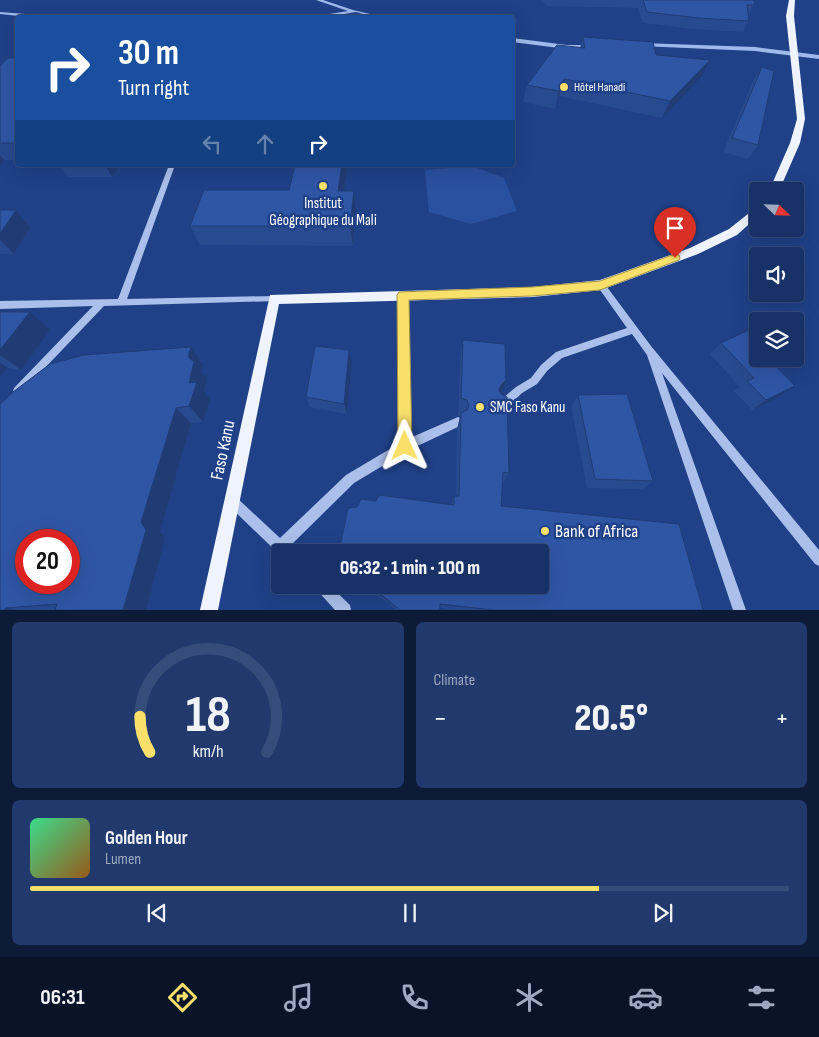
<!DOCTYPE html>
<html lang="en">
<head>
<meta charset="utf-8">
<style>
	:root { --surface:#183166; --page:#21396c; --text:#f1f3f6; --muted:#9fa9bf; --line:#364c7a; --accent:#f8e06b }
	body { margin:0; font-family:"Sofia Sans Condensed",sans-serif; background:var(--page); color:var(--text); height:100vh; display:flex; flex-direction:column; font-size:19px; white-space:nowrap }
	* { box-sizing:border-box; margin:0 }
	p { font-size:16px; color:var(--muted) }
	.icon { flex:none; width:28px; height:28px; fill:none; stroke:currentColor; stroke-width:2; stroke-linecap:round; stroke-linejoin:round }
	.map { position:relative; height:610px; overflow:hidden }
	.panel { display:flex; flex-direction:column; gap:12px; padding:12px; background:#0d1b38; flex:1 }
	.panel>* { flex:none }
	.banner { position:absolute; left:15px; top:15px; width:500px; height:152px; border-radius:5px; box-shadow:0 5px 20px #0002,0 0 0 1px var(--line); background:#1a4fa0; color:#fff; overflow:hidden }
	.needle { width:32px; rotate:113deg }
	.fabs { position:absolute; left:749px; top:182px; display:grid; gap:10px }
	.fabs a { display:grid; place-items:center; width:55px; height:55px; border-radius:5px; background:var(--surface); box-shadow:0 5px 20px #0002,0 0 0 1px var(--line); font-size:25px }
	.speed { position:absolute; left:15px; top:529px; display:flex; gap:10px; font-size:25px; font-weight:700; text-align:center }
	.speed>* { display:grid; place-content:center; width:65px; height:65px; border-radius:50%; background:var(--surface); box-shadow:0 5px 20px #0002,0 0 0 1px var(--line); line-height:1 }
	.speed .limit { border:8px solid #d22; background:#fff; color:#111 }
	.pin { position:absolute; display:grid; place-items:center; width:42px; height:42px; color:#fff; margin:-51px -21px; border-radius:50% 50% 50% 0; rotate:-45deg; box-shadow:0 0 5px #0007 }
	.pin .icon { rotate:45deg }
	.me { position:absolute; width:55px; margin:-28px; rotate:359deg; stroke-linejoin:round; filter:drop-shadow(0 0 4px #0008) }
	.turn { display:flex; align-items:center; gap:18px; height:105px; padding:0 20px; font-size:22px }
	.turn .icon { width:65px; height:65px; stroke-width:2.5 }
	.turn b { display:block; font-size:35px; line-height:42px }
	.lanes { display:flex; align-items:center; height:48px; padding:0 20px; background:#0003; justify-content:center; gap:25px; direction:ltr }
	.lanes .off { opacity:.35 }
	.big { font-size:38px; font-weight:800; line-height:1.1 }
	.panel .card { flex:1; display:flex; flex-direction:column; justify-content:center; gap:8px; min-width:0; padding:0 18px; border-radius:8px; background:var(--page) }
	.panel .dial { align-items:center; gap:0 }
	.dial svg { height:130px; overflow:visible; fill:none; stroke:var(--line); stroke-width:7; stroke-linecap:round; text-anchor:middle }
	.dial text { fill:var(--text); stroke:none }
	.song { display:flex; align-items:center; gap:15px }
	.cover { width:60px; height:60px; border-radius:8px; background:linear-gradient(135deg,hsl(150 70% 55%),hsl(30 70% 35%)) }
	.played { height:5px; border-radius:2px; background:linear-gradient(90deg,var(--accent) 75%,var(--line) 75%) }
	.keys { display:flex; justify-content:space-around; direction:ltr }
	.heat { display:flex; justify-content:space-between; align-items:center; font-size:28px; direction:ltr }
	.panel .tiles { flex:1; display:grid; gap:12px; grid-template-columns:1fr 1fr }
	.card:last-child { grid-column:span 2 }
	.trip { position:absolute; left:271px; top:544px; width:278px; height:50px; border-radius:5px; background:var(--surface); box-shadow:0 5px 20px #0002,0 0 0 1px var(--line); font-weight:800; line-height:50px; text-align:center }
	.menu { display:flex; height:80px; justify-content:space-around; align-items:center; background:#0a1429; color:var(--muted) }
	.menu .icon { width:35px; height:35px }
	.menu .on { color:var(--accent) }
	.menu b { font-size:22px; color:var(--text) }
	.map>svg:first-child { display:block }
	.green { fill:#2a51a0 }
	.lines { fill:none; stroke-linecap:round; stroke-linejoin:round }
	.stream { fill:#9eb9ec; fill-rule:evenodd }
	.minor { fill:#aac0ea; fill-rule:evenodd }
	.major { fill:#eef3fe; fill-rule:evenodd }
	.wall { fill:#284a8e }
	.shaded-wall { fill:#213c74 }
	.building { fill:#2f56a5; stroke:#213c74; fill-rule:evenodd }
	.route { fill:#f8e06b; stroke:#a19246 }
	.poi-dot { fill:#f8e06b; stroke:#204188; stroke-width:2 }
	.labels { text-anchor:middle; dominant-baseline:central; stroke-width:5; stroke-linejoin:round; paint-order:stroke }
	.far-poi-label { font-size:12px; fill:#fff; stroke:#204188; text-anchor:start }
	.poi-label { font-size:15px; fill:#fff; stroke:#204188 }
	.near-street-label { font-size:18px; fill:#fff; stroke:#204188 }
	.near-poi-label { font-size:18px; fill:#fff; stroke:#204188; text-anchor:start }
</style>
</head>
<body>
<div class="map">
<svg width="819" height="610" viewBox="0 0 819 610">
	<rect width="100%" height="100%" fill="#204188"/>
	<path class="green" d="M472,166L504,178L517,211L471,224L429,212L425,170Z"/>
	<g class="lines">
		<path class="stream" d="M316,0H323L353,10L387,18H377L356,12L320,18H304L348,11Z
			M0,12L63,17L65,18H38L0,14Z
			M512,38L567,45H592L595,47L592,49H567L512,42Z
			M642,43L755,47L819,55V59L755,51L640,46V44Z"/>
		<path class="minor" d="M169,165H175L127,299L274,296L277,297L278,299L277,301L104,306L21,393L18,395L15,393L13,390L15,387L93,306L0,309V301L118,299Z
			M601,282L604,283L651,346L819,550V566L815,564L662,373L746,610H733L647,355L632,334L562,358L547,371L537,384L522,393L504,410L500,412L496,410L495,407L496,404L516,387L531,378L541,365L556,352L627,328L598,287L597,285L598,283Z
			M403,292L406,293L407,295L410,438L458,417L462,419L463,422L462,425L409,450L354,483L289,547L292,552H280V555L228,505L226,501L228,497L232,495L236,497L280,538L346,475L400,443L399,295L400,293Z
			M314,585H329L350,605L351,610H335L316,589Z"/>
		<path class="major" d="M789,0H795L794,16L805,119L800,143L779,191H769L790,143L797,119L786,16Z
			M758,206V216L737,235L698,254L601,290L533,297L279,304L218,610H200L270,295L533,287L600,280L690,248L729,229Z"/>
	</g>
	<path class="wall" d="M542,0H755L754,5L749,16V21L743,32L693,29L643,23L638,8L546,6Z
		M583,37L656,55L701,77L662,118L559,96L555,109L523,102L527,85L580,48Z
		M18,58V160H4L0,165V66Z
		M762,67L758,145L748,159L723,152L753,81Z
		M60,165H120L112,177H68Z
		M348,165L344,191H354L356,211L353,246L200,245L190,226L289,190Z
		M0,210H16L30,227L14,254H0Z
		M0,312L50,330L21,370L8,368L0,377Z
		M463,340L506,380L501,394L509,473L502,485L501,506L703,610H451L440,608V610H396L386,601L356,585H540L357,507L376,501L451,505L454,496H456L457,429L460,416L458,415L460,360Z
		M721,343L776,367L780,396L752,410L734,391L740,387L710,354Z
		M349,350L352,362L347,414L310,407L306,397Z
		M203,365L201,372L207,379L204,391L210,399L203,422L191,423L160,532L165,539L146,610H0Z
		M578,395L653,481L642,489L587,488L571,406Z"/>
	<path class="shaded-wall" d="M710,60L701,77L662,118L670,101Z
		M564,79L559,96L555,109L559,91Z
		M0,155L4,160L0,165Z
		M105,165H120L112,177Z
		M342,165H348L341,210L338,191Z
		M354,191L356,211L353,246L350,226Z
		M16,210L30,227L14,254L0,240V234Z
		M30,312L50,330L21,370L0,355V350Z
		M191,347L203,365L201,372L207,379L204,391L210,399L203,422L189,406L188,357Z
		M349,350L352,362L347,414L344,404Z
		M786,360L772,370L775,365Z
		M0,363L8,368L0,377Z
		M506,380L500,398L495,403L501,385Z
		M795,386L780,396L752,410L766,400Z
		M176,408L191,423L160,532L165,539L146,610H123L141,522Z
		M6,608L20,610H4Z"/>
	<path class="building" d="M643,0H755L754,5H747L749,21L698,18L647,12Z
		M583,37L653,42L656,55L710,60L670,101L564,79L559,91L527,85L557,45L585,48Z
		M8,58H18V143H0V66Z
		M762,67L774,71L758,145L732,138Z
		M295,165H342L338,191H354L350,226H190L204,190H289Z
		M0,210H16L0,234Z
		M0,312H30L0,350Z
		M753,328L758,332V359H785L786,360L775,365L795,386L766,400L747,381L754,378L721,343Z
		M463,340L505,344L506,380L501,385L499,390L501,394L507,397L509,473L503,472L501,506L679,524L703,610H494L440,604V610H400L384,597L362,585H540V552H339L348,508L357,507L361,499L376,501L379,495L454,505V496H459L461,413L467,410L469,406L467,400L461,398Z
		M315,346L349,350L344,404L306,397Z
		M191,347L188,357L194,362L189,383L197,382L189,406L176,408L141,522L146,530L123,610H55L57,604L6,608L4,610H0V404L13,392L50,364L84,355ZM26,540H69V582H26Z
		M627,394L653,481L595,479L578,395Z"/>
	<path class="route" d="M675,254L679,255L680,258L679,260L600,290L532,296L409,300L412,446L410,451L405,453L400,451L398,446L397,295L399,292L532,287L600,281Z"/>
	<g class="poi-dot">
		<circle cx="564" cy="87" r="5"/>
		<circle cx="323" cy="186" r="5"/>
		<circle cx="480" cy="407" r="5"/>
		<circle cx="545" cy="531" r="5"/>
	</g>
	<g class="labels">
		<g class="far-poi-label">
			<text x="574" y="87">Hôtel Hanadi</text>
		</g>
		<g class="poi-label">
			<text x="323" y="203">Institut<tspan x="323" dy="17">Géographique du Mali</tspan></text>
			<text x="490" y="407" text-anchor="start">SMC Faso Kanu</text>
		</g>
		<g class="near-street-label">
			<text transform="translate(223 450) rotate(-78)">Faso Kanu</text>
		</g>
		<g class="near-poi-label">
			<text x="555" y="531">Bank of Africa</text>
		</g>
	</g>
</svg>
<div class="fabs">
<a><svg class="needle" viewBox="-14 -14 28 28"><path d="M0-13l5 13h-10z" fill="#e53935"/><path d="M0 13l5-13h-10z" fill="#9fa9bf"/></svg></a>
<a><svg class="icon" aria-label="sound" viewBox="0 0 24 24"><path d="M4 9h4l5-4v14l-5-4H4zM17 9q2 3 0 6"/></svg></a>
<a><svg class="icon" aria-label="layers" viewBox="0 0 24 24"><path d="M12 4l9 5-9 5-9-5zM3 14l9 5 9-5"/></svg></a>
</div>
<div class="speed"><div class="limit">20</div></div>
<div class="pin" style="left:675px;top:258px;background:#d93025"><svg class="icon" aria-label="arrive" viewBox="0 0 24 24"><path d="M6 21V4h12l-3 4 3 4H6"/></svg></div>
<svg class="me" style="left:405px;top:446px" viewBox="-20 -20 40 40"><path d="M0-17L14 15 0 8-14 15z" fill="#f8e06b" stroke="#fff" stroke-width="4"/></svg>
<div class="trip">06:32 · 1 min · 100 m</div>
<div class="banner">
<div class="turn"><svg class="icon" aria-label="right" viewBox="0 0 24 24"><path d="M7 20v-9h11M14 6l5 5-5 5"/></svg><div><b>30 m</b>Turn right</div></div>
<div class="lanes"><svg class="icon off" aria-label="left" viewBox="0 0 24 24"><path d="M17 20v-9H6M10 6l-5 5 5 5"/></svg><svg class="icon off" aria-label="ahead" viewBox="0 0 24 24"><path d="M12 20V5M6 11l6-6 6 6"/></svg><svg class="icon" aria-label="right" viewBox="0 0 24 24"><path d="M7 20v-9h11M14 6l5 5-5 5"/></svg></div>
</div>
</div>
<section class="panel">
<div class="tiles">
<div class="card dial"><svg viewBox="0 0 100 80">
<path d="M14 69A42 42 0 1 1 86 69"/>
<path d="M14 69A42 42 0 0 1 8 47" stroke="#f8e06b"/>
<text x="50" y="56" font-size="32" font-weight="700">18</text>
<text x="50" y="72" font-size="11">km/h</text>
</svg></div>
<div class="card"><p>Climate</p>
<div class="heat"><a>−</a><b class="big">20.5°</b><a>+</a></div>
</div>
<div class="card">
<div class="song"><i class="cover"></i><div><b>Golden Hour</b><p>Lumen</p></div></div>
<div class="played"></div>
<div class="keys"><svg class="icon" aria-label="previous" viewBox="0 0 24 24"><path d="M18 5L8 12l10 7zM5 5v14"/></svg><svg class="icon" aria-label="pause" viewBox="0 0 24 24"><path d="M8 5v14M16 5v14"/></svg><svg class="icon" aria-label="next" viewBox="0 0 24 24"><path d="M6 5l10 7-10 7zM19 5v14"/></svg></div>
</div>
</div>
</section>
<nav class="menu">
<b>06:31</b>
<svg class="icon on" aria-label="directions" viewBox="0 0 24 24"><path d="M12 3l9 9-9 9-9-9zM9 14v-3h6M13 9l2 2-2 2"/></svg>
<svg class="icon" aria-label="music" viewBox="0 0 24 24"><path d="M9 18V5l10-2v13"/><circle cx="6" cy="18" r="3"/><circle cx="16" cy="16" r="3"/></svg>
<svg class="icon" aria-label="phone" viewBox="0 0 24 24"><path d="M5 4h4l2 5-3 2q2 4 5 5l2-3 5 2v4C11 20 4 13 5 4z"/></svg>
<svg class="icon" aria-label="climate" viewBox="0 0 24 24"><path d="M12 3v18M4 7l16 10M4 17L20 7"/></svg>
<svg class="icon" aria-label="car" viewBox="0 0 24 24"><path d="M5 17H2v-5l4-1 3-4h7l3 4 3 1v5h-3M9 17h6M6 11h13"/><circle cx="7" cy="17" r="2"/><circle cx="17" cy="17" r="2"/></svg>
<svg class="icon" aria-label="filters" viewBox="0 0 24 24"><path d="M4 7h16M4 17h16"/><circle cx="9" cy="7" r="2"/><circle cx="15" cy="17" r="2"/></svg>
</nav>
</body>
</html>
